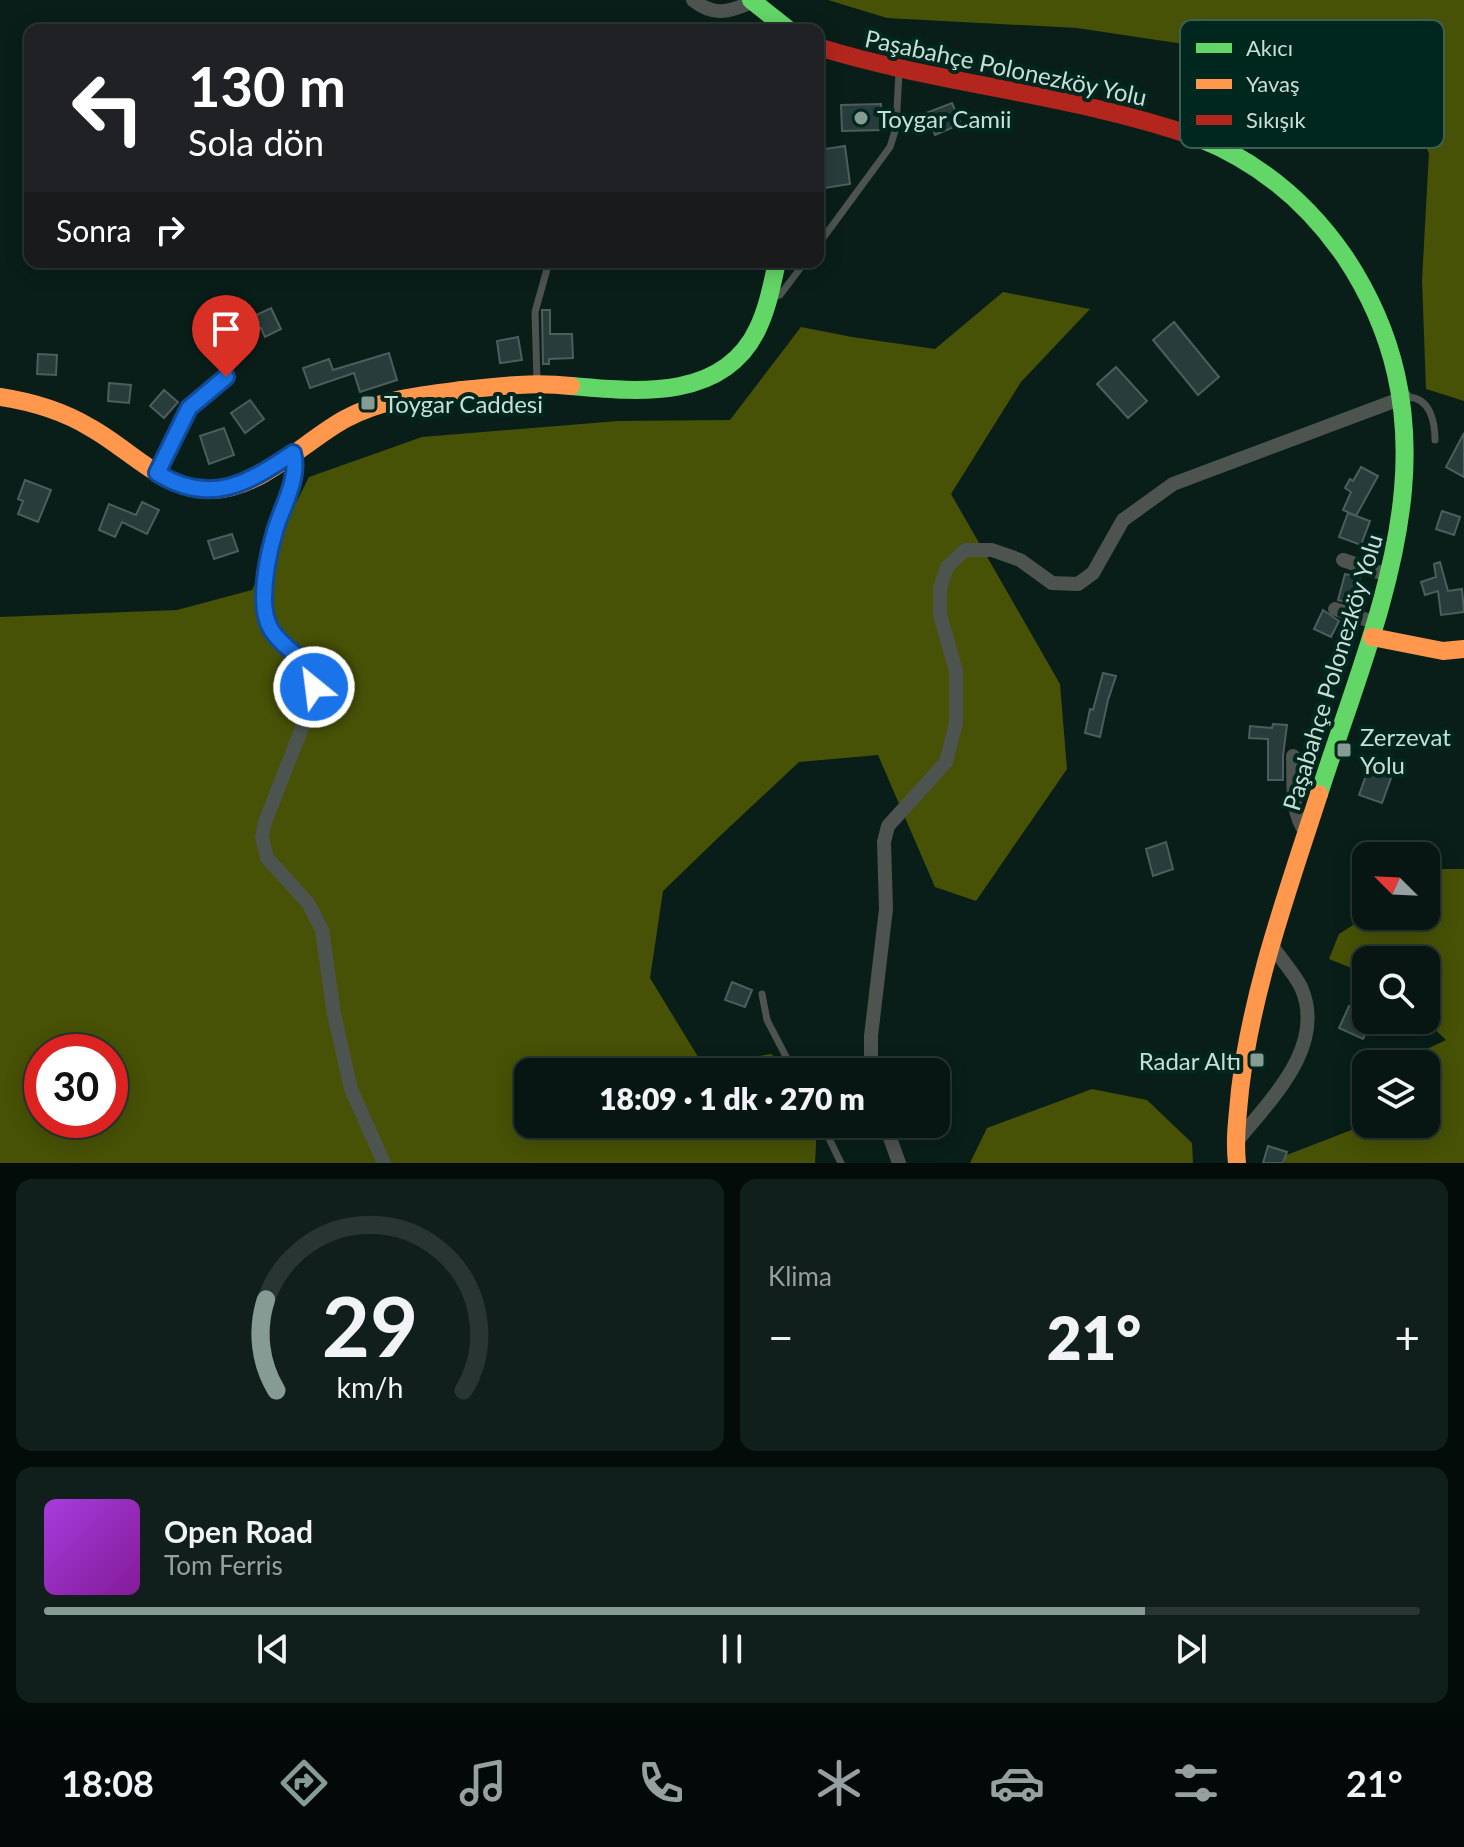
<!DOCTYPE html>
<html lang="tr">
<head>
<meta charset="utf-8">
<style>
	:root { --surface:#071613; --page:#101f1c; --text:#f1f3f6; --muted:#989fa0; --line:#283533; --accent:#869b94 }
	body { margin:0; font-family:Lato,sans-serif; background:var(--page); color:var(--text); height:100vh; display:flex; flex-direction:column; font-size:30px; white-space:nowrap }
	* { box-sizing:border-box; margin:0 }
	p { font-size:26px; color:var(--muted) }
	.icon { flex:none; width:44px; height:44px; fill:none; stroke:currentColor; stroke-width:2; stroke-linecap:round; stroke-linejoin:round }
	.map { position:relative; height:1163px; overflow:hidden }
	.drawer { display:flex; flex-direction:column; gap:16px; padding:16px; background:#040c0a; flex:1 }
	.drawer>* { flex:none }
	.banner { position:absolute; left:24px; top:24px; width:800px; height:244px; border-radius:16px; box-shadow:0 4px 20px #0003,0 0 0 2px var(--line); background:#202124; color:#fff; overflow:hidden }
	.needle { width:52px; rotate:294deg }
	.fabs { position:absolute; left:1352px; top:842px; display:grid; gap:16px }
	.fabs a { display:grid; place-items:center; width:88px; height:88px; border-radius:16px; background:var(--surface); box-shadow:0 4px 20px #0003,0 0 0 2px var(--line); font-size:40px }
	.speed { position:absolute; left:24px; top:1034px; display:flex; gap:16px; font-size:40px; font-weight:700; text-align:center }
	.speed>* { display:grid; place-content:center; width:104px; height:104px; border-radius:50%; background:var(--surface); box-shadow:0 4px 20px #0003,0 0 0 2px var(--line); line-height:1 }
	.speed .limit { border:12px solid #d22; background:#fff; color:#111 }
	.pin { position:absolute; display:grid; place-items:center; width:68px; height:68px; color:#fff; margin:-82px -34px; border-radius:50% 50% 50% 0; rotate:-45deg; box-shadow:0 0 8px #0007 }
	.pin .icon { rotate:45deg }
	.me { position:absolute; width:88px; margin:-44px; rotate:331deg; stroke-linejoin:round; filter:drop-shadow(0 0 6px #0008) }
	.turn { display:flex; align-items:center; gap:28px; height:168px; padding:0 32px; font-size:36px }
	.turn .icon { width:104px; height:104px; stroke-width:2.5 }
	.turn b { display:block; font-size:56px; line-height:68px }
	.then { display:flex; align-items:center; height:76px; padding:0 32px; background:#0003; gap:16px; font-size:30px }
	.big { font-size:60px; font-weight:800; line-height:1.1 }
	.drawer .widget { flex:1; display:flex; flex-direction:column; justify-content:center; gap:12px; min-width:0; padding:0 28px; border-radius:16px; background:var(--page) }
	.drawer .dial { align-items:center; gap:0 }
	.dial svg { height:208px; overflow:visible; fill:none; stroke:var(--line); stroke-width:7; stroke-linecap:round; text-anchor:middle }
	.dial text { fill:var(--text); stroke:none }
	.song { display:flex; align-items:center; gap:24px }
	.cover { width:96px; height:96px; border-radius:12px; background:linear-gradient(135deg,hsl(280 70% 55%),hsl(290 70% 35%)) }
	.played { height:8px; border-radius:4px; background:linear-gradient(90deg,var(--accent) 80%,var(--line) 80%) }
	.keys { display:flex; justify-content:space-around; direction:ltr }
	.heat { display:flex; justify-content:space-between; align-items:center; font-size:44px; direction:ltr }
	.drawer .tiles { flex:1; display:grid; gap:16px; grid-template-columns:1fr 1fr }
	.widget:last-child { grid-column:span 2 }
	.trip { position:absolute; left:514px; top:1058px; width:436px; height:80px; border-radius:16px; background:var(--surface); box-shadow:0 4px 20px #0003,0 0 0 2px var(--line); font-weight:800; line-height:80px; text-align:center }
	.dock { display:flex; height:128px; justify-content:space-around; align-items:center; background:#030908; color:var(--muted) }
	.dock .icon { width:56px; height:56px }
	.dock .current { color:var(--accent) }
	.dock b { font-size:36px; color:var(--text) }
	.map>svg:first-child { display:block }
	.forest { fill:#475206; fill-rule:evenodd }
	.building { fill:#283d3b; stroke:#4c5d5c; stroke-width:2 }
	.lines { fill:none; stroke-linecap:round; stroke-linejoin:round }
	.lane { stroke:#4d534f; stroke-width:7 }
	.street { stroke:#4d534f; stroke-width:14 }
	.fast { stroke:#63d668; stroke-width:18 }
	.slow { stroke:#ff974d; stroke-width:18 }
	.jam { stroke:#b3261e; stroke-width:18 }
	.route-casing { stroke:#114b97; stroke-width:20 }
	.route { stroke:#1a73e8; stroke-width:14 }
	.poi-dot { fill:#869b94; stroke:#00271e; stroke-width:3 }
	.labels { text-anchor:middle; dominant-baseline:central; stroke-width:8; stroke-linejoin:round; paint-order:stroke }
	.street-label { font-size:24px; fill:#caded7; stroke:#00271e }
	.poi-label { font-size:24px; fill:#caded7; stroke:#00271e; text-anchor:start }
	.key { fill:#00271e; stroke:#3d5e56; stroke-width:2 }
	.key-label { font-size:22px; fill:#caded7 }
</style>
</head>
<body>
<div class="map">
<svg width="1464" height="1163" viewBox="0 0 1464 1163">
	<rect width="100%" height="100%" fill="#091e19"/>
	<path class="forest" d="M828,0H1464V401L1426,389L1422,280L1429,153L1394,86L1340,57L1230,51L1077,28L887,18Z
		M1003,292L1090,309L1021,382L951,494L1060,684L1067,769L976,901L935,887L878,755L799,762L721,835L663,891L650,978L703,1065L771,1054L797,1072H528V1124H817L815,1163H0V617L177,610L252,590L309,477L422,437L618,421L730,420L801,327L852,337L935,349ZM42,1052H110V1120H42Z
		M1438,869H1464V1163H1285L1284,1156L1367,1124H1426V1064H1409L1408,1058L1446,1040L1425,1020L1426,960H1366V974L1329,959L1339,934L1367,916H1426V877Z
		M1092,1089L1147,1100L1192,1143L1193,1163H970L987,1128Z"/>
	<path class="building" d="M952,103L961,124L935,135L926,113Z
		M881,104L882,130L842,131L841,105Z
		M845,146L850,184L818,189V150Z
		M271,308L281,329L265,337L261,328L242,338L225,367L212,359L229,328L225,319L242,311L246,320Z
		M542,310H550V334H572L573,358L549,359V364H543Z
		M1174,322L1219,377L1198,395L1153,340Z
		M518,337L522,360L500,363L497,341Z
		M389,353L397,380L360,392L354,373L310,388L303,368L329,359L333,370Z
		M38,354L57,355L56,375L37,374Z
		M1116,367L1147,401L1128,418L1097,384Z
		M109,383L131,385L129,403L108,401Z
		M164,390L178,402L164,418L150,406Z
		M250,400L264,419L245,433L231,413Z
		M224,428L234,455L209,464L200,436Z
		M1464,433V477L1446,467Z
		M1361,467L1378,476L1356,516L1343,510L1351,492L1345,488L1350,479L1353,481Z
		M25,480L51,490L38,522L18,514L23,501L18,499Z
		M142,502L159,510L147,534L122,522L115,537L99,530L109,504L136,515Z
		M1442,511L1460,517L1454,535L1436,529Z
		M1348,513L1370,521L1361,545L1339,537Z
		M232,534L238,551L214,559L208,541Z
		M1440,562L1448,591L1462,589L1464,612L1441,615L1438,591L1425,595L1421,582L1436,577L1434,564Z
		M1345,574L1360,577L1352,604L1338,600Z
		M1323,610L1339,621L1331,637L1314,629Z
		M1103,673L1116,676L1108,700L1100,737L1085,733L1090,709L1093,710Z
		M1273,724L1287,725L1283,756V780H1268V739L1249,738L1250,726L1272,728Z
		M1368,770L1391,778L1382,803L1359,795Z
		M1166,842L1173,869L1153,876L1146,849Z
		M732,982L752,990L745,1007L725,1000Z
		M1349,1006L1366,1014V1020H1372L1363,1039L1339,1028Z
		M1268,1146L1287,1152L1283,1163H1263Z"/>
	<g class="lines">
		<path class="lane" d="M818,245L890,147L896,128L899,72
			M771,298L780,295L805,262
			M537,381L535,312L549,262
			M1408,397C1430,398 1435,421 1435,440
			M158,471L189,408L226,377
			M762,994L767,1020L794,1072
			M822,1124L841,1163"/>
		<path class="street" d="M693,0C714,17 730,12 752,2
			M293,453L294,474L270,551L265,609L275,638L298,656L309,669L314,697L265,822L262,837L267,858L308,903L322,930L334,1014L351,1089L384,1163
			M1343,560L1390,576
			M1335,609L1376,623
			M1293,756C1294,783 1290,811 1306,833
			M871,1072V1036L886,909L884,842L888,826L946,762L956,723V671L940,615V588L947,567L965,550H992L1020,560L1052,583L1078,584L1093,573L1123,520L1173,484L1405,397
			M885,1124L899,1163
			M1237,1141C1271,1099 1327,1046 1301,987C1294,973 1281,959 1272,946"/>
		<path class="fast" d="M751,0L789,30
			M1196,137C1258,161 1307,202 1345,257C1464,437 1378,610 1319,794
			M571,386C638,392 724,401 758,328C768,307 772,284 777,262"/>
		<path class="slow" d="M0,397C33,402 63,411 91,428C131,450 165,492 213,490C264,487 303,442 345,419C382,399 422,395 462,390C499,386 534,382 571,386
			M1372,637L1443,651L1464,649
			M1237,1163C1234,1138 1238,1114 1240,1090C1252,989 1288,890 1319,794"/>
		<path class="jam" d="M818,47C942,85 1073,94 1196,137"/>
	</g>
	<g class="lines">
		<defs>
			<path id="route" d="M226,377L189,408L157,473C210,506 247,484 293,453C300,478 282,507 275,531C269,552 264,576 264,599C264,651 305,643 314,687"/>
		</defs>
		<use href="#route" class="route-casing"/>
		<use href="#route" class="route"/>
	</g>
	<g class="poi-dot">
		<circle cx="861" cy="118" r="8"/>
		<rect x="360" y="395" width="16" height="16" rx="4"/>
		<rect x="1336" y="742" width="16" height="16" rx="4"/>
		<rect x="1249" y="1052" width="16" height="16" rx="4"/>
	</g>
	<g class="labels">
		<g class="street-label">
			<text transform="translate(1006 67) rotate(12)">Paşabahçe Polonezköy Yolu</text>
			<text transform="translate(1332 672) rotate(-73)">Paşabahçe Polonezköy Yolu</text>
		</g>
		<g class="poi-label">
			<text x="877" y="118">Toygar Camii</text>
			<text x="384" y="403">Toygar Caddesi</text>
			<text x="1360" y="736">Zerzevat<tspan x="1360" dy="28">Yolu</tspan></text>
			<text x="1241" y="1060" text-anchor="end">Radar Altı</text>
		</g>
	</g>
	<rect x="1180" y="20" width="264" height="128" rx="12" class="key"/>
	<rect x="1196" y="43" width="36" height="10" fill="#63d668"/>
	<rect x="1196" y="79" width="36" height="10" fill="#ff974d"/>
	<rect x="1196" y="115" width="36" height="10" fill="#b3261e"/>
	<g class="key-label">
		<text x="1246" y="56">Akıcı</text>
		<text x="1246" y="92">Yavaş</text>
		<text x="1246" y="128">Sıkışık</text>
	</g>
</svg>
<div class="fabs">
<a><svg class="needle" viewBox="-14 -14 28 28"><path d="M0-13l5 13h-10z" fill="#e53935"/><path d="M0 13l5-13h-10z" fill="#989fa0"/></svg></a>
<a><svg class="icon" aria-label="search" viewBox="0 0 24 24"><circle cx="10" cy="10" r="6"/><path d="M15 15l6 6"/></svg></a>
<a><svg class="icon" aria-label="layers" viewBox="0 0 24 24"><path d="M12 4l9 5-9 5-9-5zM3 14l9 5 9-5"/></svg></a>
</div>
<div class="speed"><div class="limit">30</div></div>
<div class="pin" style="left:226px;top:377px;background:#d93025"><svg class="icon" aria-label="arrive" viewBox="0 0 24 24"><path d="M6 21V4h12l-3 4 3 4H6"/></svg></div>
<svg class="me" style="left:314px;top:687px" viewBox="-20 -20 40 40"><circle r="17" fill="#1a73e8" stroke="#fff" stroke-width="3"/><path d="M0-11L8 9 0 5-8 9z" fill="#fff"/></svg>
<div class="trip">18:09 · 1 dk · 270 m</div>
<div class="banner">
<div class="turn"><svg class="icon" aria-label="left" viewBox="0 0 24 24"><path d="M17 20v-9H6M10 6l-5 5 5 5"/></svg><div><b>130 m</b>Sola dön</div></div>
<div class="then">Sonra<svg class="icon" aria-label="right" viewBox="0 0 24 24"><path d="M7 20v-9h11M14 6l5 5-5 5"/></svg></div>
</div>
</div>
<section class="drawer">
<div class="tiles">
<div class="widget dial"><svg viewBox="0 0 100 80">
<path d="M14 69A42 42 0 1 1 86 69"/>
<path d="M14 69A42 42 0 0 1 10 34" stroke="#869b94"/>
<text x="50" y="56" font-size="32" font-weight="700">29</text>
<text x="50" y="72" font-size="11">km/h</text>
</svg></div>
<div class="widget"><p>Klima</p>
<div class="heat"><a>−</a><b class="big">21°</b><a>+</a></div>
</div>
<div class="widget">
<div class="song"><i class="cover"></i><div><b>Open Road</b><p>Tom Ferris</p></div></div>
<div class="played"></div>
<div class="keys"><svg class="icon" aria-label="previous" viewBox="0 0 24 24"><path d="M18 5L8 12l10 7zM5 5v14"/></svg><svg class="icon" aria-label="pause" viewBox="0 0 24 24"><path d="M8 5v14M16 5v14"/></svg><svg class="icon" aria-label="next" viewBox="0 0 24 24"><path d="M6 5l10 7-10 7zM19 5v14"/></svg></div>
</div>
</div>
</section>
<nav class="dock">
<b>18:08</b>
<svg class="icon current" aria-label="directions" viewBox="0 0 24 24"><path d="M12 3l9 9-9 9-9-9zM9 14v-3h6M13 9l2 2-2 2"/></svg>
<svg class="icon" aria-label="music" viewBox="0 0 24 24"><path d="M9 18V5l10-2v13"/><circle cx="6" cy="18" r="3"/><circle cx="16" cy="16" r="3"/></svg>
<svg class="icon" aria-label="phone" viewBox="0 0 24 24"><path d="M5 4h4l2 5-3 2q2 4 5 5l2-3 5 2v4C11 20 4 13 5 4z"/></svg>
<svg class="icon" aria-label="climate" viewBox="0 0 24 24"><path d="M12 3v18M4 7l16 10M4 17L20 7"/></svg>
<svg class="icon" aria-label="car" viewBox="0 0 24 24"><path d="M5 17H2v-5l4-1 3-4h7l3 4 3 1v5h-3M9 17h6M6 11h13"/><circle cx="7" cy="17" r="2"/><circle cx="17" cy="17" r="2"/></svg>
<svg class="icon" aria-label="filters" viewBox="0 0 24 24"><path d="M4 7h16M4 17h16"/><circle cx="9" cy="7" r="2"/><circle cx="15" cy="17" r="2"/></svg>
<b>21°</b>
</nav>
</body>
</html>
